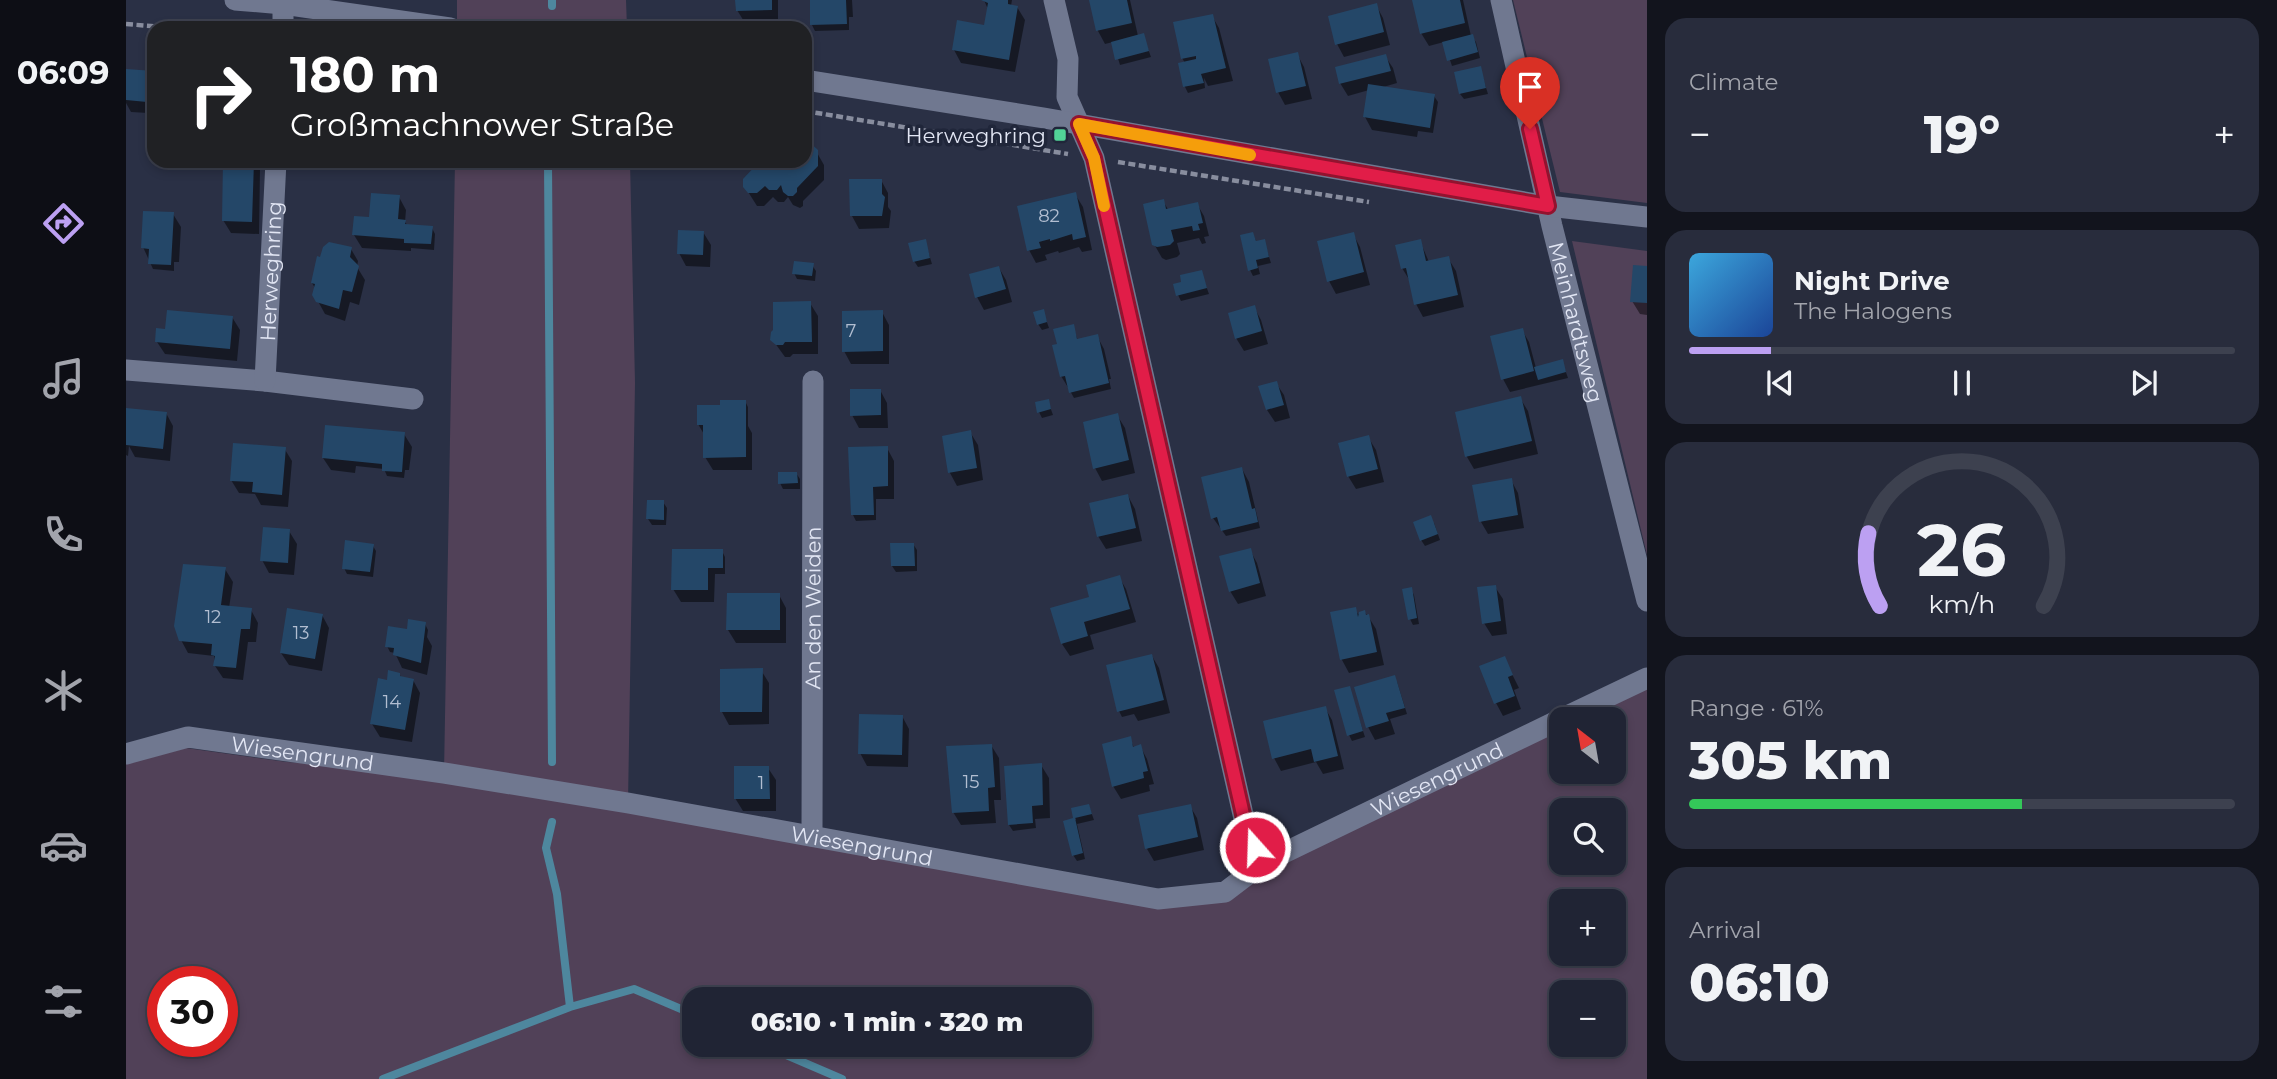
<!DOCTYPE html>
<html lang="en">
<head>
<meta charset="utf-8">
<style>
	:root { --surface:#202434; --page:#282c3c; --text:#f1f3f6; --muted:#a2a4ac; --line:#3d414f; --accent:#bca0f2 }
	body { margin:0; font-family:Montserrat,sans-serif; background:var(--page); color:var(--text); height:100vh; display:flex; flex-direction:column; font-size:26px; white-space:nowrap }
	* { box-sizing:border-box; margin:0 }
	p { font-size:23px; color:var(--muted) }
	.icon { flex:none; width:38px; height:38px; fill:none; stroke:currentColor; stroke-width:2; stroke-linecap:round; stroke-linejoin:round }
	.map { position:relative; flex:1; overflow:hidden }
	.sheet { display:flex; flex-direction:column; gap:18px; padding:18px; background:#12141d; width:630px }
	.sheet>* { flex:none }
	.hud { position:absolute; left:21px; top:21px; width:665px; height:147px; border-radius:21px; box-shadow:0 4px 10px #0003,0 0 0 2px var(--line); background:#202124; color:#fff; overflow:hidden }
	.needle { width:46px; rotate:329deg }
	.buttons { position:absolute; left:1423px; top:707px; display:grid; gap:14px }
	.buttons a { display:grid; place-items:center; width:77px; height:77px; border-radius:14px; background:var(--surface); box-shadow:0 4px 10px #0003,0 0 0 2px var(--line); font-size:35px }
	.speed { position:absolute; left:21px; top:966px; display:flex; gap:14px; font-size:35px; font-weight:700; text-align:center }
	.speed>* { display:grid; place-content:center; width:91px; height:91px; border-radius:50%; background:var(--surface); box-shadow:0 4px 10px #0003,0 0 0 2px var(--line); line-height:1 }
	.speed .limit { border:10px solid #d22; background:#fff; color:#111 }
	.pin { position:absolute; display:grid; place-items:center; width:60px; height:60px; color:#fff; margin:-72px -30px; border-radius:50% 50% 50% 0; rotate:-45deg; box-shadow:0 0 7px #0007 }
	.pin .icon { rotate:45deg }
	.me { position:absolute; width:77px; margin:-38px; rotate:340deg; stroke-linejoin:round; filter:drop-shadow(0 0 5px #0008) }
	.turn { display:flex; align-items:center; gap:24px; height:147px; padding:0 28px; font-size:32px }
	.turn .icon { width:91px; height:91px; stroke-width:2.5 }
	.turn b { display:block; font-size:49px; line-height:60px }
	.big { font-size:52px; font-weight:800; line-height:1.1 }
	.sheet .widget { flex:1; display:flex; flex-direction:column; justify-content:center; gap:10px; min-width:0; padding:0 24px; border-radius:21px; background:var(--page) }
	.sheet .dial { align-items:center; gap:0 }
	.dial svg { height:182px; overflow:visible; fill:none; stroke:var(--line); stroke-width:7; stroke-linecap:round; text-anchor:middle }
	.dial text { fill:var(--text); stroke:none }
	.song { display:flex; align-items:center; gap:21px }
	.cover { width:84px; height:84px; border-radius:10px; background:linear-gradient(135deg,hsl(200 70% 55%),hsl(220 70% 35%)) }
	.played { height:7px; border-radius:4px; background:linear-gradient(90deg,var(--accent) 15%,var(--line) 15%) }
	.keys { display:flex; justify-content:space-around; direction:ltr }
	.heat { display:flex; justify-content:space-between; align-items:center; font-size:38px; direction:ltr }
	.charge { height:10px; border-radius:5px; background:linear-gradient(90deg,#34c759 61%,var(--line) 0) }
	.trip { position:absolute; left:556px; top:987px; width:410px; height:70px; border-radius:21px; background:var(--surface); box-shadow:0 4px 10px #0003,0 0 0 2px var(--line); font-weight:800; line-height:70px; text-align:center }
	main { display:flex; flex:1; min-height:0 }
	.tabs { display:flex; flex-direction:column; width:126px; justify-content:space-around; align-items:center; background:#0d0e15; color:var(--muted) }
	.tabs .icon { width:49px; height:49px }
	.tabs .selected { color:var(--accent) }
	.tabs b { font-size:32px; color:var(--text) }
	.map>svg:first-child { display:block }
	.green { fill:#514158; fill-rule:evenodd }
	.shadow { fill:#0007 }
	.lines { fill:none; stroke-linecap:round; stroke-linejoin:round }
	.stream { stroke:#4e879e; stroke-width:8 }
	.building { fill:#244768 }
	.path { stroke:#888d9e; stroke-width:4.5; stroke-dasharray:7 3.5; stroke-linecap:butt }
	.street { stroke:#707890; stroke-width:21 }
	.route-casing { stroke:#92132f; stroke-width:18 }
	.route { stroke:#e11d48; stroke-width:12 }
	.slow { stroke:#f59e0b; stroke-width:12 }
	.poi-dot { fill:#51d397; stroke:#20263a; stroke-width:2.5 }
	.labels { text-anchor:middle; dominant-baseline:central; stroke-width:7; stroke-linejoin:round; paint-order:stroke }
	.number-label { font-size:18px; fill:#b2bed1 }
	.poi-label { font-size:21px; fill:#e2e6f4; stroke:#20263a; text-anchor:end }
	.street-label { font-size:21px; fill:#e2e6f4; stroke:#20263a }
</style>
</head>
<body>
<main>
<nav class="tabs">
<b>06:09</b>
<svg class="icon selected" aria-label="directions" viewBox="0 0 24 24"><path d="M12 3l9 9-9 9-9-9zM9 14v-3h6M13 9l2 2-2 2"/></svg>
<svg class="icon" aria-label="music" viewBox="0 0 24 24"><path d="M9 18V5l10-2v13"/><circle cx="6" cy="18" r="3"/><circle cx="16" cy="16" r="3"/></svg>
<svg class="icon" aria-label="phone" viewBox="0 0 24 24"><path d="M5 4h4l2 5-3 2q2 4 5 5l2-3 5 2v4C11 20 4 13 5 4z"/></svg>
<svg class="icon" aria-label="climate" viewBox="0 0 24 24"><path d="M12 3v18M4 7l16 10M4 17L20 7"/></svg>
<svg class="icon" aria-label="car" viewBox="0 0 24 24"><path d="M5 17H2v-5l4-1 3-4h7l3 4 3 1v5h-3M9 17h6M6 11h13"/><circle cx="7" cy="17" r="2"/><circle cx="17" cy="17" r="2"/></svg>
<svg class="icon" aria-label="filters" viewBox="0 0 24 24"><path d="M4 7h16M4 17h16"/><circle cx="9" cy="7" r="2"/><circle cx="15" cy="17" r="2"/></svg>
</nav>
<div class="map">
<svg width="1521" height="1079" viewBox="0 0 1521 1079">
	<rect width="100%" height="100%" fill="#2a3045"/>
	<path class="green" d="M331,0H500L501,28H331Z
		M1387,0H1521V203L1434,192Z
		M329,161H504L509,383L502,803L1031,899L1099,892L1435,726V772H1488V719H1449L1521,686V1079H0V764L60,748L161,762L318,773ZM1435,810H1488V863H1435ZM1435,901H1488V954H1435ZM37,982H96V1041H37ZM1435,992H1488V1045H1435ZM569,999H954V1045H569Z
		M1446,241L1521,251V555Z"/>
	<path class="shadow" d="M611,0H652V22L619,23L611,10Z
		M686,0H726L727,17H723V30L689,31L686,25Z
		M858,0H886L885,6L891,7L899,20L889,72L835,63L828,50L860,27L863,8L861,7Z
		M965,0H1004L1012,36L1017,35L1025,57L994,65L987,42L979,44L972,31Z
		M1287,0H1337L1345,36L1350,42L1354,58L1326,66L1318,42L1303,46L1295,33Z
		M1250,5L1257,18L1264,45L1218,57L1211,44Z
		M1086,16L1093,28L1107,81L1082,86L1078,78L1079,88L1062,93L1059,87L1054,65L1059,63L1056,58Z
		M1171,54L1178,67L1186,99L1159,105L1152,92Z
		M1259,56L1267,68L1271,83L1254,88L1308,96L1312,102L1307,133L1292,131L1291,137L1246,130L1239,117L1243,90L1222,96L1214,83Z
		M1354,68L1362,94L1338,99L1334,94Z
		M0,71L28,73V126L22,113L5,112L0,103Z
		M679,140L690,151L698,165V180L677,201V206L674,208L667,205L662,197L658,202H652L647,197L638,206H631L619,187L636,161H679Z
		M99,161H130L134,169L133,234L105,233L97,220Z
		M755,180L762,193V207L765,211L763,228L733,229L726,216Z
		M949,194L957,207L966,250L956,252L953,247L933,253L932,251L919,255L921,260L910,263L903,250Z
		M273,197L280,210L279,222L282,226L306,228L309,234L308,250L285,248V251L236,248L228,235Z
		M1037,201L1043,211L1071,204L1078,216L1083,236L1078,237L1080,243L1076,244L1073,238L1051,243L1054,254L1051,257L1040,260L1036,258L1028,244Z
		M47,214L55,227L53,262H48V271L27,269L17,247Z
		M577,232L585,245L584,267L560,266L553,253Z
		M1127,234L1131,243L1138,241L1145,263L1132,266L1134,274L1127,276L1124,270Z
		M1227,234L1234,247L1244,285L1210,294L1203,281Z
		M799,241L806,264L792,267L788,261Z
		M1294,241L1303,262L1322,258L1330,271L1338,307L1297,317L1290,304L1284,281L1276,268Z
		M225,249L232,261L231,267L239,280L233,305L224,302L219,321L199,314L188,294L189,288L186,283Z
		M686,265L690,271L689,281L671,279L668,273Z
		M873,268L880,280L886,302L858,310L851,297Z
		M1521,268V315L1514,314L1506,301Z
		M1075,272L1083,294L1055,301L1052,295L1057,283Z
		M684,303L692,316V354H667L664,357H659L646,339Z
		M1128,307L1135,320L1142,344L1118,351L1110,338Z
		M917,311L923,328L916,330L912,324Z
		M756,312L763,325V364H725L718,351Z
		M106,317L114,330L111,361L39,354L31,342L41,331Z
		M947,326L952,341L971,336L978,349L985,379H983L985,389L948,398L943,389L935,376L933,345Z
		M1396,330L1403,342L1410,368L1436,361L1442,378L1384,392L1377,379Z
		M1150,383L1158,395L1164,418L1149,422L1141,410Z
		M754,390L761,403L762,428H733L726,415Z
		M1394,398L1402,411L1412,454L1348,469L1341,457L1331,414Z
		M619,401L622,407V426L626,433V470H587L579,457V436L572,424Z
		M922,401L927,415L916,418L913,412Z
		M40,413L47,426L44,461L9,457L3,446L2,456L0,455V414Z
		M991,415L999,428L1009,473L976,481L969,468Z
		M844,432L852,445L857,480L831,486L824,473L818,437Z
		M278,434L286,447L283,470H279L278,478L261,476L258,469L230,466L229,473L205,470L197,458Z
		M1242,437L1250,450L1258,482L1230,489L1222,476Z
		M158,448L166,461L162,507L135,505L129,494L113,493L105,480Z
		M761,448L768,461V499H750V520L730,521L727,515V490Z
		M1116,469L1123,482L1134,528L1100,536L1087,518Z
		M670,473L674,479V489H657L654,483Z
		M1385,480L1392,493L1398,528L1362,534L1355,522Z
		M1002,496L1009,509L1016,541L980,549L972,536Z
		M537,502L541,508L540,525H526L522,519Z
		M1308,523L1314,540L1299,546L1295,540Z
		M163,531L171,544L168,575L143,573L136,560Z
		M787,544L791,550V571L770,572L766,566Z
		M247,546L250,551L247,577L221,574L218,568Z
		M1124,550L1131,563L1140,596L1112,604L1104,591Z
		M596,551L599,557V574H589L588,602H555L547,589Z
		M99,569L107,582L103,608L125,610L132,623L130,642H122L117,680L97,678L89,666L88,656L62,653L55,640Z
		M993,577L1000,589L1010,622L964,635L968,649L944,656L936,644L965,598Z
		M1369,587L1377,599L1381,634L1366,636L1358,623Z
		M1285,589L1288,595L1293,624L1287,625L1284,619Z
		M653,595L660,608V643H610L602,630Z
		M1229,609L1232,614L1238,612L1242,616L1250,629L1258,665L1223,673L1216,660L1206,614Z
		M196,615L203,628L196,671L163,665L155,653Z
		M299,624L302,630L301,637L306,646L301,675L276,668L269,653L264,652L261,646Z
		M1026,656L1033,668L1044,713L1012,721L1008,714L996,717L993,711Z
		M1378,658L1393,688L1388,690L1395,709L1377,716L1370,703Z
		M635,670L643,683V724L603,725L596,712Z
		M273,674L276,678L287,680L294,693L286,742L254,737L246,724L262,682Z
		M1271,682L1281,714L1264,719L1269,734L1249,740L1242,727Z
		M1223,688L1239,737L1226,741L1223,735Z
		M1199,708L1206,720L1218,769L1197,774L1190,762L1155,771L1148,758Z
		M776,716L783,729L782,767L741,766L734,753Z
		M1004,738L1008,748L1014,746L1021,759L1028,784L1023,785L1024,791L995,799L987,786Z
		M865,745L873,758L875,800H868L870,823L835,825L827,812L821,748Z
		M915,765L923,778L924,818L909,819L910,828L887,831L883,825Z
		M642,768L650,780V811H617L609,798Z
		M963,806L968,820L951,824L959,859L951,861L947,855L939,822L950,820L947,809Z
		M1064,806L1071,818L1078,850L1028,861L1021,849Z"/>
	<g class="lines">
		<path class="stream" d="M426,0V6
			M422,161L426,762
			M426,822L420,848L431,894L444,1007
			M637,1045L716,1079
			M257,1079L444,1007L508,989L569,1015"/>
	</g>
	<path class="building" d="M609,0H646V10L610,11Z
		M684,0H720L721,24L684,25Z
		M855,0H882V4L892,6L883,60L826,50L831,20L858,25L862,3Z
		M963,0H1001L1006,23L970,31Z
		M1286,0H1334L1339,23L1294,34Z
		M1251,3L1258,32L1209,45L1202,16Z
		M1087,14L1100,68L1075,74L1078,83L1057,87L1052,63L1070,59V56L1055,59L1047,22Z
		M1018,33L1023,51L989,60L985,42Z
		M1347,34L1352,52L1321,61L1316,42Z
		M1172,52L1180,86L1150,93L1142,59Z
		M1260,54L1265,71L1213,84L1209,67Z
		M1355,66L1360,88L1333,94L1328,72Z
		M0,69L28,71V116L20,115L21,102L0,100Z
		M1242,84L1309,94L1304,128L1237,117Z
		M679,138L692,150V166L671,188V192L667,196H662L657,192L655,185L651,190H643L639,186L631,193H622L617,187V179L634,161H679Z
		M97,161H128L126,222L96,221Z
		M723,179H756V194L759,197L756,216H724Z
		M950,192L960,237L947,240L946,234L924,241V239L913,242L915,248L901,251L891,206Z
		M245,193L274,195L272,219L280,220L279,224L307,226L305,244L278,243V239L226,235L228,216L243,217Z
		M1038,199L1040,209L1072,202L1077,223L1072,224L1074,230L1067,231L1066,226L1045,230L1048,241L1044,245L1031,247L1026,245L1017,204Z
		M17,211L48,212L45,265L22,264L23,249L15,248Z
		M552,230L578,231L577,255L551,254Z
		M1127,232L1130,241L1139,239L1143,257L1130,260L1132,268L1122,271L1114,235Z
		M1228,232L1238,272L1201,282L1191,241Z
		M800,239L804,258L787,262L782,243Z
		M1295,239L1300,261L1323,256L1332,295L1288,305L1280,268L1275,269L1269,245Z
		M203,242L226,247L224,257L233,266L226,292L217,290L213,309L190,302L186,295L189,284L185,283L191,256L194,257L197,247Z
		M668,261L688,263L686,276L666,274Z
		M1507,265L1521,266V303L1504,302Z
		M873,266L880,289L849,298L843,274Z
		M1076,270L1081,288L1050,296L1047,284L1055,282L1054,275Z
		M685,301L686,342H659L657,345H650L644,340L645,332L647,330V302Z
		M1129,305L1136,331L1109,339L1102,313Z
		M918,309L921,322L911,325L907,312Z
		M41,310L107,316L104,349L29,342L30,328L39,329Z
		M757,310V351L716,352V311Z
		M948,324L951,339L972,334L983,383L943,393L939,376L934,377L926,345L931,344L927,329Z
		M1397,328L1408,371L1375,380L1364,336Z
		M1437,359L1440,372L1412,380L1408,367Z
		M1151,381L1158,405L1140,410L1132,386Z
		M724,389H755V415L724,416Z
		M1395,396L1406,441L1339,457L1329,412Z
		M923,399L925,409L911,413L909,402Z
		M594,400H620V457L577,458V425H571V405H594Z
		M0,408L41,412L37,449L0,445Z
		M992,413L1003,460L967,469L957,422Z
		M199,425L279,432L276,472L256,471V464L196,458Z
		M845,430L851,468L822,473L816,436Z
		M1243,435L1252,469L1221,477L1212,443Z
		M107,443L160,447L156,495L126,492L127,482L104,481Z
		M762,446V486L747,487L748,515H725L722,447Z
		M1116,467L1126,509L1129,508L1132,522L1095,531L1091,517L1085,519L1075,477Z
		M652,472H671L672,483L652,484Z
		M1386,478L1392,515L1353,522L1346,485Z
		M1002,494L1010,528L971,537L963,503Z
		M521,500H538V520L520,519Z
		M1305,515L1312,534L1294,541L1287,522Z
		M137,527L164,529L162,563L134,561Z
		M219,540L248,544L244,572L216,569Z
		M764,543H788L789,566H765Z
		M1125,548L1134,583L1103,592L1093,556Z
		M546,549H597V568H582V590H545Z
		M57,564L100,567L95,605L126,608L124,629H115L110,668L87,666L89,656L85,655L86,644L53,641L48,626Z
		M994,575L1004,609L958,622L962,636L935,644L924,608L963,597L960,585Z
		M1370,585L1375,621L1356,624L1351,587Z
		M1286,587L1291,618L1282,620L1276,589Z
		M601,593H654V630H600Z
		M1230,607L1232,617L1233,612L1239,610L1240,615L1243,614L1251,652L1214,660L1204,612Z
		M161,608L197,614L189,659L154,653Z
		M282,619L300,622L295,663L267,655L268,648L259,647L262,626L281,629Z
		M1026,654L1038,700L991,712L980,665Z
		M1379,656L1387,675L1382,677L1389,696L1368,704L1353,666Z
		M637,668L636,712H594V669Z
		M262,670L274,673V676L288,679L279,730L244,724L252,678L261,680Z
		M1269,675L1279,708L1260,713L1263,721L1240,728L1228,687Z
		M1224,686L1237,731L1221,736L1208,690Z
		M1200,706L1212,756L1188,762L1185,749L1146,759L1137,721Z
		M733,714L777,715L776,755L732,754Z
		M1005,736L1007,747L1015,744L1022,771L1017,772L1018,778L986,787L976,744Z
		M866,744L869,787L862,788L863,811L826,813L820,746Z
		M916,763L917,805L906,806L907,823L882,825L878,766Z
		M608,766H643L644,799H608Z
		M963,804L966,814L949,818L957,853L946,856L937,821L947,818L945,808Z
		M1065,804L1072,837L1019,849L1012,815Z"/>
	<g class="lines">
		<path class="path" d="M0,24L48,28
			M679,111L942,154
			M992,162L1243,202"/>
		<g class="street">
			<path d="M109,0L157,4L324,28"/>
			<path d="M928,0L942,59L941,97L968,158L1121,832L1137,863"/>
			<path id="s1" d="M1375,0L1426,226L1521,601"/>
			<path d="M157,28V0"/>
			<path d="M679,80L918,118L1422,206L1521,217"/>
			<path d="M0,370L139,381L287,399"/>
			<path id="s2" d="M139,381L150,161"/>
			<path d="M1435,719L1521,678"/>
			<path id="s3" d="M0,754L62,737L318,773L502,803L1032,899L1099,892L1137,863L1435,719"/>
			<path id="s4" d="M686,836L687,381"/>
		</g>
	</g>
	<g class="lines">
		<defs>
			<path id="route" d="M1129,847L1121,832L968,158L953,124L1422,206L1404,129"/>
		</defs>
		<use href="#route" class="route-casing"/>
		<use href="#route" class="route"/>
		<path class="slow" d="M978,206L968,158L953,124L1124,155"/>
	</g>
	<rect class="poi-dot" x="927" y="128" width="14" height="14" rx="3.5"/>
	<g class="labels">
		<g class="number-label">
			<text x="923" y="216">82</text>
			<text x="725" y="331">7</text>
			<text x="87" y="617">12</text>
			<text x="175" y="633">13</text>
			<text x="266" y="702">14</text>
			<text x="845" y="782">15</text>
			<text x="635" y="783">1</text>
		</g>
		<g class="poi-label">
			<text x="920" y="135">Herweghring</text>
		</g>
		<g class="street-label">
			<text stroke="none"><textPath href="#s2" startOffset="110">Herweghring</textPath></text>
			<text stroke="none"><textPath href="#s1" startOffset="331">Meinhardtsweg</textPath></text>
			<text stroke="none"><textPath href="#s4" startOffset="228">An den Weiden</textPath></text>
			<text stroke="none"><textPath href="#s3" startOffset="180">Wiesengrund</textPath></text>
			<text stroke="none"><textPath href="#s3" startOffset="1356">Wiesengrund</textPath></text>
			<text stroke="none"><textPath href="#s3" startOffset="747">Wiesengrund</textPath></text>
		</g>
	</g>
</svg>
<div class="buttons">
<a><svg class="needle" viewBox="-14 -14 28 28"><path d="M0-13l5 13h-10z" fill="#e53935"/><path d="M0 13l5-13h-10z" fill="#a2a4ac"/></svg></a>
<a><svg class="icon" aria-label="search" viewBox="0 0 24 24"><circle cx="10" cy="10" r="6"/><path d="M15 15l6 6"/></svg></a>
<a>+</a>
<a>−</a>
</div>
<div class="speed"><div class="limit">30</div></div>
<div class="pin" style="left:1404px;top:129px;background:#d93025"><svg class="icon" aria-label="arrive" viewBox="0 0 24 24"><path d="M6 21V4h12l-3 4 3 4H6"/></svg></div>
<svg class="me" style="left:1129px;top:847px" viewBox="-20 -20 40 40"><circle r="17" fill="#e11d48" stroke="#fff" stroke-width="3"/><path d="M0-11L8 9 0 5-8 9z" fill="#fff"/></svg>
<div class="trip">06:10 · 1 min · 320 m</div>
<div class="hud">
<div class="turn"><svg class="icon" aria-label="right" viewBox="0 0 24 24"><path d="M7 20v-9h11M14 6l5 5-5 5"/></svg><div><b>180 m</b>Großmachnower Straße</div></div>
</div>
</div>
<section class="sheet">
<div class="widget"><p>Climate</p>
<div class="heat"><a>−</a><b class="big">19°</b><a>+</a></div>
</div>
<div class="widget">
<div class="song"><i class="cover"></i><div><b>Night Drive</b><p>The Halogens</p></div></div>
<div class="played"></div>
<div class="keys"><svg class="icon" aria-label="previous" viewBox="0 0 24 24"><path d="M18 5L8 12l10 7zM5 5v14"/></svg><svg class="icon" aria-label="pause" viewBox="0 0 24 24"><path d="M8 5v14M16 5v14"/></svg><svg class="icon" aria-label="next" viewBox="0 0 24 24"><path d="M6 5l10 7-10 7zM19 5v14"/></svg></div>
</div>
<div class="widget dial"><svg viewBox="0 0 100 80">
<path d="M14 69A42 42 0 1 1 86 69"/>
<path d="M14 69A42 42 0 0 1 9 37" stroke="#bca0f2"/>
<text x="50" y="56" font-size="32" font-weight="700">26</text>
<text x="50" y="72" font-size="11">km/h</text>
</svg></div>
<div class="widget"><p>Range · 61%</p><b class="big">305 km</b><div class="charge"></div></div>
<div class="widget"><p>Arrival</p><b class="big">06:10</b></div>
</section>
</main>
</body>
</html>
